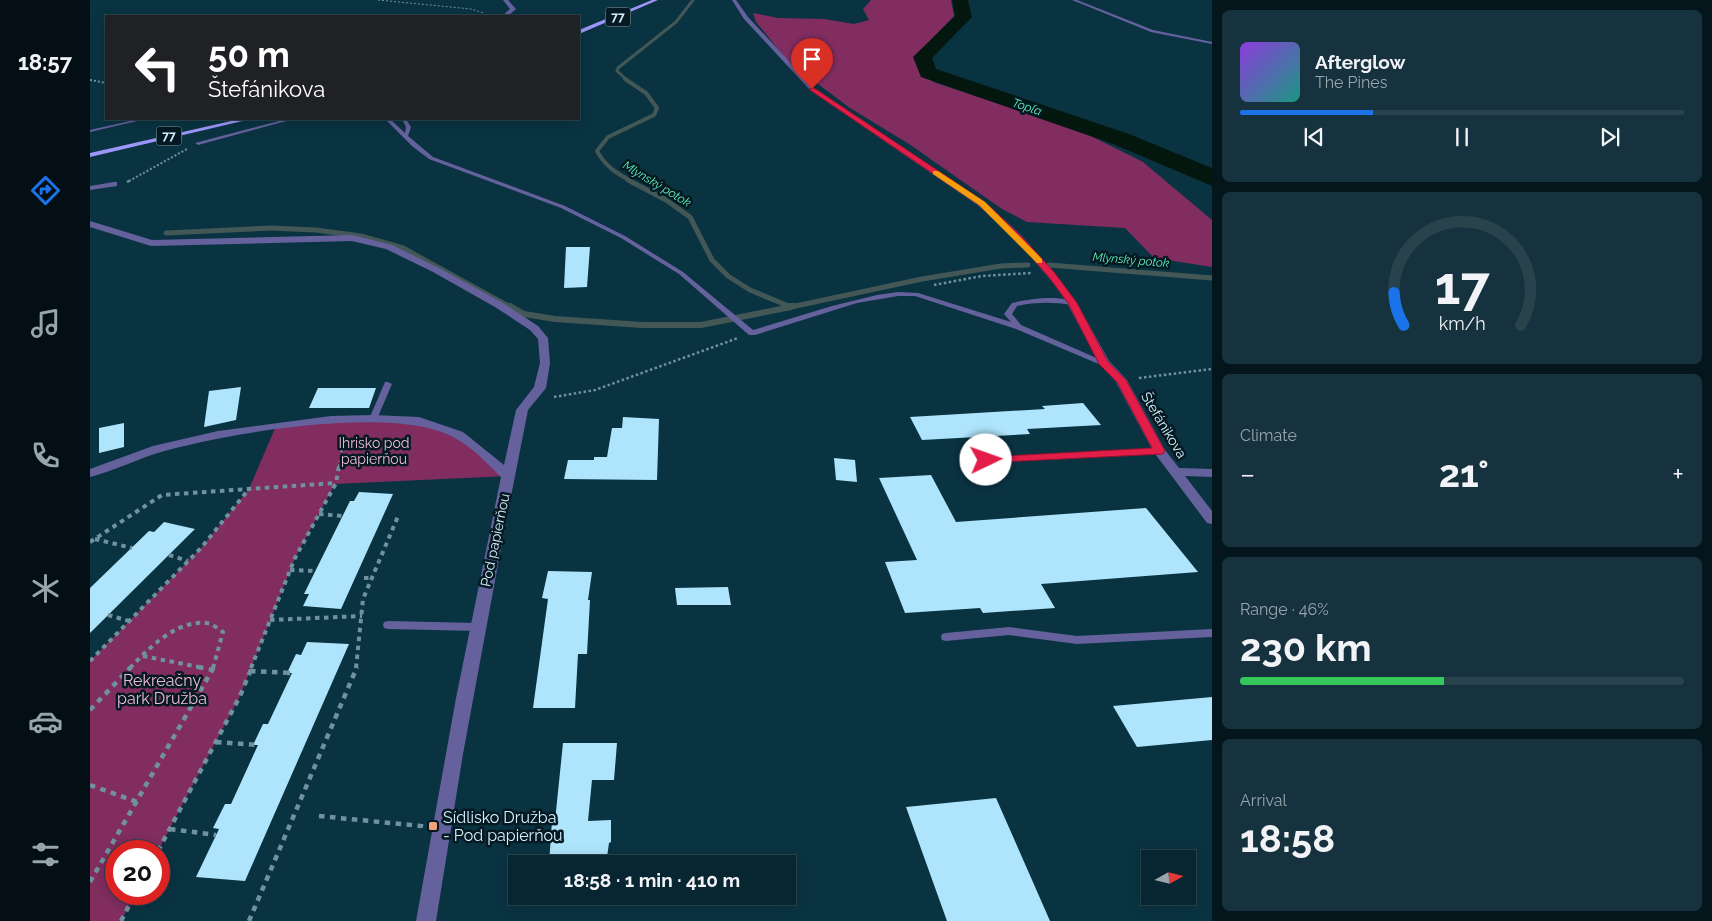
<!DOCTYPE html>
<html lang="en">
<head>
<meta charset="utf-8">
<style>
	:root { --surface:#082632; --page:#16323e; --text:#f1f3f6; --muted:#98a5ac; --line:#29434d; --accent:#1a73e8 }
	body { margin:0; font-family:Raleway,sans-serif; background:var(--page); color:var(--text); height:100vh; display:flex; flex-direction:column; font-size:19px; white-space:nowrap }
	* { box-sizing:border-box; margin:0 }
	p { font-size:16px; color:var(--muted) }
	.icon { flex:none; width:28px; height:28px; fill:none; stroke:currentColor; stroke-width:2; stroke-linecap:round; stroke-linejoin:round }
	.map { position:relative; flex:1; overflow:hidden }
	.details { display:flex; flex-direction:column; gap:10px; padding:10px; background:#04151c; width:500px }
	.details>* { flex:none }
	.hud { position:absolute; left:15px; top:15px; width:475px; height:105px; border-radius:0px; box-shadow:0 2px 12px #0003,0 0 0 1px var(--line); background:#202124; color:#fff; overflow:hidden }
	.needle { width:32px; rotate:82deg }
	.tools { position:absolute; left:1051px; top:850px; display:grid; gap:10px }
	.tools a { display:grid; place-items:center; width:55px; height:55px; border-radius:0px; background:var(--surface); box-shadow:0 2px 12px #0003,0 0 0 1px var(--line); font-size:25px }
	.speed { position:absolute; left:15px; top:840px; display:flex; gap:10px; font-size:25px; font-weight:700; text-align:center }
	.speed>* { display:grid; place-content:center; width:65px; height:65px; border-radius:50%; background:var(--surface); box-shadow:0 2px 12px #0003,0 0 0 1px var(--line); line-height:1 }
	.speed .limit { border:8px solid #d22; background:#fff; color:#111 }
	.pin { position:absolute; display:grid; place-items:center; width:42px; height:42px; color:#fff; margin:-51px -21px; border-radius:50% 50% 50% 0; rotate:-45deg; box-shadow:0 0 5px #0007 }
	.pin .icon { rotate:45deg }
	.me { position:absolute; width:55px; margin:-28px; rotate:87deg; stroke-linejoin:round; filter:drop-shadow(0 0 4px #0008) }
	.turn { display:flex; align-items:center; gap:18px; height:105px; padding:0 20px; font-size:22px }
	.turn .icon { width:65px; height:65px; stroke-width:2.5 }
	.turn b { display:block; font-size:35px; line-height:42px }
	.big { font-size:38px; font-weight:700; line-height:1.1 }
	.details .widget { flex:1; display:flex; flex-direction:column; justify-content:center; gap:8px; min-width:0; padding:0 18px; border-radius:8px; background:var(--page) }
	.details .dial { align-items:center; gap:0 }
	.dial svg { height:130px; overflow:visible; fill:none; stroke:var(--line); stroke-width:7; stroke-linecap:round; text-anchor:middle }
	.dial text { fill:var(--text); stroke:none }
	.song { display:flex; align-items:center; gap:15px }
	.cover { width:60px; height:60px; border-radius:8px; background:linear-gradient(135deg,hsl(270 70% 55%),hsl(170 70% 35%)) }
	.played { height:5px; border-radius:2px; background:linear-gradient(90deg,var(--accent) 30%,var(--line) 30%) }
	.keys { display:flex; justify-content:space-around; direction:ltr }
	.heat { display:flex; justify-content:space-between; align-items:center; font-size:28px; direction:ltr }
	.charge { height:8px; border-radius:4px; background:linear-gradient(90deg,#34c759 46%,var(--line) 0) }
	.trip { position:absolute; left:418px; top:855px; width:288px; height:50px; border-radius:0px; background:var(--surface); box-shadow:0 2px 12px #0003,0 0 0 1px var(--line); font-weight:700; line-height:50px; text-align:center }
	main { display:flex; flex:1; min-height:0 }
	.tab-bar { display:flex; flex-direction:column; width:90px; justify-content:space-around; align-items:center; background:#030f14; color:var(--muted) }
	.tab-bar .icon { width:35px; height:35px }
	.tab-bar .selected { color:var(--accent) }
	.tab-bar b { font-size:22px; color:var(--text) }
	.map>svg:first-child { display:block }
	.green { fill:#812d60 }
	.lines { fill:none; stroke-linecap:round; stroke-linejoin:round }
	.stream-far3 { stroke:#435856; stroke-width:3 }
	.stream-far2 { stroke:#435856; stroke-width:4 }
	.stream-far1 { stroke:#435856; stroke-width:5 }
	.stream { stroke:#435856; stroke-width:6 }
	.river { fill:#04170f; fill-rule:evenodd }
	.building { fill:#afe5fc }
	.path-far4 { stroke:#70929f; stroke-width:1; stroke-dasharray:2 2; stroke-linecap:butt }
	.path-far3 { stroke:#70929f; stroke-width:2; stroke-dasharray:2 2; stroke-linecap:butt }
	.path-far2 { stroke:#70929f; stroke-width:2.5; stroke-dasharray:2.5 2.5; stroke-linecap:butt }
	.path-far1 { stroke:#70929f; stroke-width:4; stroke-dasharray:4.5 4.5; stroke-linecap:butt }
	.path { stroke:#70929f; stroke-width:4.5; stroke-dasharray:5.5 5.5; stroke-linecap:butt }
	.service { fill:#65619d; fill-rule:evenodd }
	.minor { fill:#65619d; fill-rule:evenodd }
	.primary { fill:#9e95f9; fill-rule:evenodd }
	.route { fill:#e11d48; stroke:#92132f }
	.slow { fill:#f59e0b }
	.poi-dot { fill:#f1a17c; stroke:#041921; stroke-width:2 }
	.labels { text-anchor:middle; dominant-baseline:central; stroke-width:5; stroke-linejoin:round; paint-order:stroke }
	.shield { fill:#041921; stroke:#97b0ba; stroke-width:1 }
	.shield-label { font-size:12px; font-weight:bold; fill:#d6f0fc }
	.far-water-label { font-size:12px; font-style:italic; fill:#62f0bd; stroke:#041921 }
	.street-label { font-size:14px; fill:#d6f0fc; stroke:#041921 }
	.park-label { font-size:14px; fill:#f0bad6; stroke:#041921 }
	.near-park-label { font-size:16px; fill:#f0bad6; stroke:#041921 }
	.near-poi-label { font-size:16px; fill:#d6f0fc; stroke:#041921; text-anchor:start }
</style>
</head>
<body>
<main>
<nav class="tab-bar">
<b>18:57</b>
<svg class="icon selected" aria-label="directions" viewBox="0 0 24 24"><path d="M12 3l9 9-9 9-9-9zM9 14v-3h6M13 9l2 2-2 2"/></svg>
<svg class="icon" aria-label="music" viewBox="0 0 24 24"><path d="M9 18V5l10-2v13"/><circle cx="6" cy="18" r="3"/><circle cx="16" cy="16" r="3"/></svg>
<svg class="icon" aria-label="phone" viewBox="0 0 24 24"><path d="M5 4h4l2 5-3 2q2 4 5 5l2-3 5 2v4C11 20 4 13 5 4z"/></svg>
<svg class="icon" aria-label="climate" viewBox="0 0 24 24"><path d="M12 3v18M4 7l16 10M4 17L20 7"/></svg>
<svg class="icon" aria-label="car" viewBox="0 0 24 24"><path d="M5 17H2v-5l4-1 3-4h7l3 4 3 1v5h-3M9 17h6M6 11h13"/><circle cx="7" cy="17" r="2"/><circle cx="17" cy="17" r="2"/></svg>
<svg class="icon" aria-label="filters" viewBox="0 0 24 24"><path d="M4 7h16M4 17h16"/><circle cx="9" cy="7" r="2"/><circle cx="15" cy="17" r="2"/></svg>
</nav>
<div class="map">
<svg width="1122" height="921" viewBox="0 0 1122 921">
	<rect width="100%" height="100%" fill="#0a3342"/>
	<path class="green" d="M781,0H861L864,16L839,42L828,65L843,82L991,131L1053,162L1122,220V267L1064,258L1035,228L937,222L912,209L819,144L760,108L724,81L697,60L666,22L663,13L688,18L734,19L764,24L779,20L773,9Z
		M256,420L329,421L369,435L418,476L245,484L205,558L150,696L68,851H26V894H45L31,921H0V661L111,548L159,489L186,426Z"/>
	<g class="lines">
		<path class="stream-far3" d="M537,80L527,71L528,68L586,22L603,0"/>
		<path class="stream-far2" d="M535,79L556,93L567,108L564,115L518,137L507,151C515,166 526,173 541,181"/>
		<path class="stream-far1" d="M538,180L576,200L600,217L622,260L638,276L660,290L701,307L832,279L911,266L938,265
			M76,233L181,228L226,230L271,236L313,248L422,308
			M959,265L1122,278
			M698,308L701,307"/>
		<path class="stream" d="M420,306L434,314L465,319L552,325H611L701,307
			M699,306H704"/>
		<path class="river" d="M862,0H878L882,17L842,58L846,69L1039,134L1122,168V186L1023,144L831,77L823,57L865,16Z"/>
	</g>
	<path class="building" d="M476,247H500L497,287L474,288Z
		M151,387L146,420L114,427L119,391Z
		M228,388H286L279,408H219Z
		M993,403L1011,425L937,429L940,434L832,440L820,417L955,409L952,406Z
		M533,417L569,419L567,480L474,479L478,460H504V457H517L522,428H532Z
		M34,423V447L9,453V428Z
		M744,458L765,460L767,482L746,480Z
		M841,475L866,522L1056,508L1108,572L951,584L965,608L893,613L890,608L815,613L795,562L827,560L789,478Z
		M269,492L303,494L251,609L213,606L219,594H214L260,501H264Z
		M74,522L105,529L0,633V588L59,531L64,532Z
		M458,571L502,572L498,600H500L497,654H488L485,708H443L458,599L452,598Z
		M638,587L641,605H587L585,588Z
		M217,642L259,644L155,881L106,877L129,829L123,828L135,804H141L168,745H163L173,724H178L202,673H197L206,654L211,655Z
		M1122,697V740L1047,747L1023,706Z
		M473,743H527L524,780H502L498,821L521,820V842L519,843L516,864H459L462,821H465Z
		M906,798L960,921H857L816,807Z"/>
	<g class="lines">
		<path class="path-far4" d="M288,0L381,9L394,13V16
			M0,80H2"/>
		<path class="path-far3" d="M0,80L16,83
			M39,181L97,149"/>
		<path class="path-far2" d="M37,182L41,180
			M844,285L892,276L941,273
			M1049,378L1122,369
			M464,397L505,390L648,338
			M249,467L254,434"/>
		<path class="path-far1" d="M229,514L253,516
			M5,539L42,548
			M0,542L72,495L245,483
			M79,555L98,561
			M200,570L226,571
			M274,578H282
			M18,615L39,621
			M180,620L272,616
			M53,656L114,668
			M0,661L111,548L159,489
			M40,668C58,649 86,620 116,623C122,623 128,629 133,632L123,668
			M161,668L205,558L246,483L249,466
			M266,668L273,599L309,514"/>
		<path class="path" d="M108,667L123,670
			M160,671L202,673H197
			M0,710L41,667
			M126,742L168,745
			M0,785L47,802
			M229,816L331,826V824
			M80,829L126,835
			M68,851L150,696L162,667
			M0,882L124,667
			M31,921L45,894
			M159,921L267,667"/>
		<path class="service" d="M982,0H987L1063,30L1122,42V44L1061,32Z
			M49,119H56L0,132V130Z
			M197,119H204L108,145L105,143Z
			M295,119H300L315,133L316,127L312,119H316L321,127L318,136L343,157L475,206L535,236L593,272L663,330L742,306L787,295L808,292L828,293L921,322L914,314L922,303C938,299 971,294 985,303L982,305C963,302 945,302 927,306L922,314L931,325L1018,363L1017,365H1011L926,329L825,296H808L767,303L665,335H659L589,274L531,238L471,208L339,159L322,146Z
			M295,382H298L302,384L287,419L283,421H280L279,419Z
			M1069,448L1072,449L1073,451L1072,453L877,464L873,461L877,458Z
			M298,621L387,623L391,624L392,627L391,630L387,631L298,629L294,628L293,625L294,622Z
			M919,627L987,636L1122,629V637L987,644L919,635L856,641L852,640L851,637L852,634L856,633Z"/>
		<path class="minor" d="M413,0H418L426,9L418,16H412L420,9Z
			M642,0H646L658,17L724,88L895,202L932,236L971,281L987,303L1019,361L1037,380L1075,450L1089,468L1122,469V477L1095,476L1122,511V524L1117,523L1063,451L1026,382L1009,363L977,303L965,285L926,240L889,206L720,90L654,19Z
			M24,182H27V186L0,190V186Z
			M0,221L62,240L262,235L302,245L349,268L413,303L448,326L458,338L460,363L456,388L438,410L414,532L373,754L346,921H326L366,698L411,477C397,463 383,448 365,438C305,404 137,433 71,452C47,459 24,471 0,477V469L63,446L128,431L241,416L283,415L329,417L373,432L414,465L426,410L444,387L450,363L448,339L440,330L405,307L343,272L296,249L262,241L61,246L0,227Z"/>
		<path class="primary" d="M562,0H568L489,34V30Z
			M150,119H161L0,157V153Z"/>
	</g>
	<path class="route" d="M720,88H724L895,202L932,237L964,272L987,303L1018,362L1036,380L1075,451L1073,454L892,463L891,460L892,458L896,457L1062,448L1027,382L1009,364L978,303L958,276L926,240L889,205L720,90Z"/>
	<path class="slow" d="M843,171H848L895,202L952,259V263H947L889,205L843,174Z"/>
	<rect class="poi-dot" x="338" y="821" width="10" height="10" rx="2.5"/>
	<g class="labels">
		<g class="shield">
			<rect x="515.5" y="7.5" width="25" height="19" rx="4"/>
			<rect x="66.5" y="126.5" width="25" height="19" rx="4"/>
		</g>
		<g class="shield-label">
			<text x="528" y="17">77</text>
			<text x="79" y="136">77</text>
		</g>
		<g class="far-water-label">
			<text transform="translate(937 107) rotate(19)">Topľa</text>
			<text transform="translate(567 184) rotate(31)">Mlynský potok</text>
			<text transform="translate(1041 260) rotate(5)">Mlynský potok</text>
		</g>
		<g class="street-label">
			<text transform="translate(1074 425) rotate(59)">Štefánikova</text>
			<text transform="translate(405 540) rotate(-78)">Pod papierňou</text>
		</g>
		<g class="park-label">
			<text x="284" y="443">Ihrisko pod<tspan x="284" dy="16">papierňou</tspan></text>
		</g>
		<g class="near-park-label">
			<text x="72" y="680">Rekreačny<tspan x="72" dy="18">park Družba</tspan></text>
		</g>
		<g class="near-poi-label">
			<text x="353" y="817">Sídlisko Družba<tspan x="353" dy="18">- Pod papierňou</tspan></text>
		</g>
	</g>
</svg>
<div class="tools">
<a><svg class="needle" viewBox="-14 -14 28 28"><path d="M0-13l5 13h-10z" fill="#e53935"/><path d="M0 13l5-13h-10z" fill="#98a5ac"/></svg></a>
</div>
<div class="speed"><div class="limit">20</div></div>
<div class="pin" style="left:722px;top:89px;background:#d93025"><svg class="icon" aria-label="arrive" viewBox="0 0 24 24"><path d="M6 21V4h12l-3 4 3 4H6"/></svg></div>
<svg class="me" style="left:896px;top:460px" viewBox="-20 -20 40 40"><circle r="19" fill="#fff"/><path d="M0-13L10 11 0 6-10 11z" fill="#e11d48"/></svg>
<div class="trip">18:58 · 1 min · 410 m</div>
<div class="hud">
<div class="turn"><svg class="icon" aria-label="left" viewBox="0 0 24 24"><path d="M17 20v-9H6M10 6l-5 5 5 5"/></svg><div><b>50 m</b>Štefánikova</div></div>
</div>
</div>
<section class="details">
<div class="widget">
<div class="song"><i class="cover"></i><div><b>Afterglow</b><p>The Pines</p></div></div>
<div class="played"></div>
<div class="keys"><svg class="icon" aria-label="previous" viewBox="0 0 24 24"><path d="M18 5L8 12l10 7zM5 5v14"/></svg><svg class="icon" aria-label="pause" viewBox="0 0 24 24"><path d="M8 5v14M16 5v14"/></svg><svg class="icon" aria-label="next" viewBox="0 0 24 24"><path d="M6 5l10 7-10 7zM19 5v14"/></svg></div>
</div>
<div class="widget dial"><svg viewBox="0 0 100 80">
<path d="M14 69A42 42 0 1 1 86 69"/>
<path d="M14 69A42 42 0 0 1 8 49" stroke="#1a73e8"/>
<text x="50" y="56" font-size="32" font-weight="700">17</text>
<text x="50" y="72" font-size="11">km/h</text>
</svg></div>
<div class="widget"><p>Climate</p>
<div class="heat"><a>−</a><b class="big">21°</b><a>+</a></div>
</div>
<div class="widget"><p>Range · 46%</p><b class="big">230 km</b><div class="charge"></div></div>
<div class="widget"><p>Arrival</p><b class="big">18:58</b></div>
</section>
</main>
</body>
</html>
